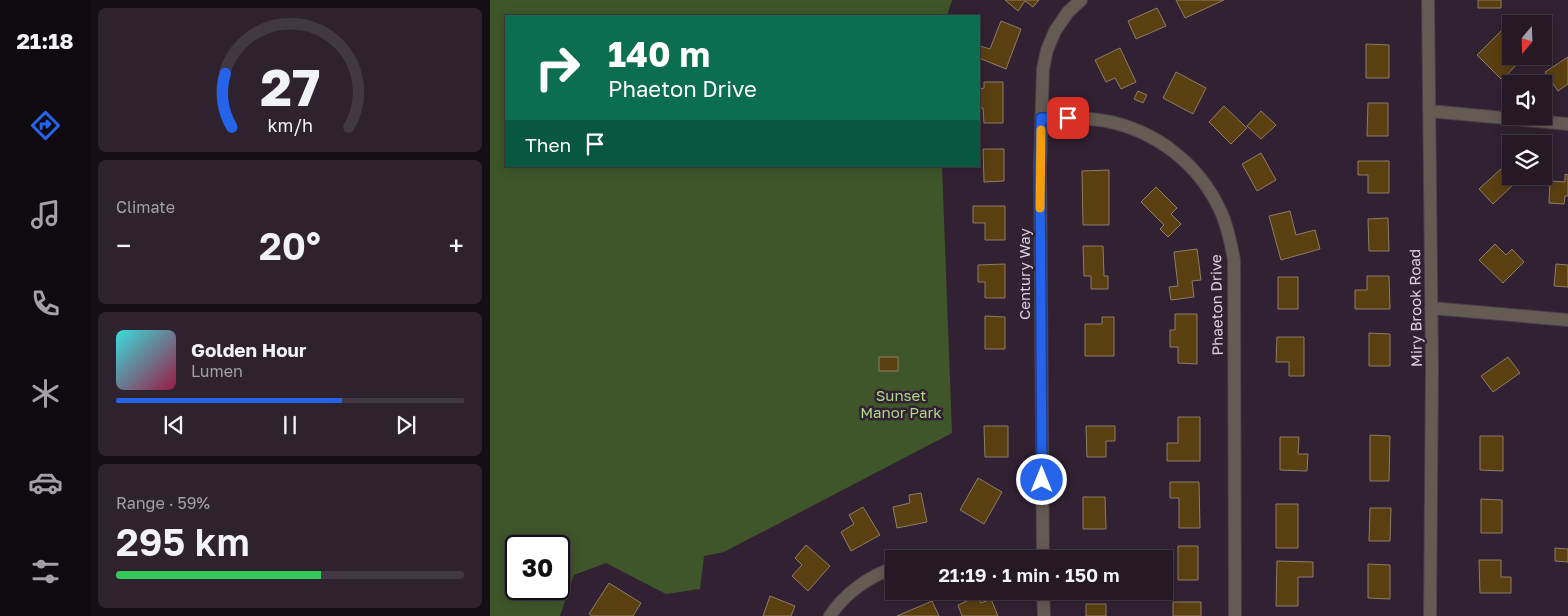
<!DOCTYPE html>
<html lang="en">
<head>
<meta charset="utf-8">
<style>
	:root { --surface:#261926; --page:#2e222e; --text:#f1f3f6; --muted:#a4a0a7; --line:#423843; --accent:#2563eb }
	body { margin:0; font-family:"Golos Text",sans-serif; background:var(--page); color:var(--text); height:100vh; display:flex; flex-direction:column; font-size:19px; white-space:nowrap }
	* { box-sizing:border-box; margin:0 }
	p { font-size:16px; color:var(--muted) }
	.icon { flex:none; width:28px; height:28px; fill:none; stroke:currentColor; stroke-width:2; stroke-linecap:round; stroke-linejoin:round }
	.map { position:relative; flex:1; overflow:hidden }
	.details { display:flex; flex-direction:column; gap:8px; padding:8px; background:#150e15; width:400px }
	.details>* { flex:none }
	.top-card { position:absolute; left:15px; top:15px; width:475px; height:152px; border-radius:0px; box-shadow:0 2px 12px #0003,0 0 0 1px var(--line); background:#0b6e4f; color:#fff; overflow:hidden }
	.needle { width:32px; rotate:199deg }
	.buttons { position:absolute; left:1012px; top:15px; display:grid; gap:10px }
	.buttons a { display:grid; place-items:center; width:50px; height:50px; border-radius:0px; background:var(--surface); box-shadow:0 2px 12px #0003,0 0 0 1px var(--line); font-size:25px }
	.speed { position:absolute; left:15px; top:535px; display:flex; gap:10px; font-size:25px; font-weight:700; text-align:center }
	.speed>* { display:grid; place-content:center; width:65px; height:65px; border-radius:50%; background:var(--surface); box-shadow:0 2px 12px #0003,0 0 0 1px var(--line); line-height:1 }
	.speed .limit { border:2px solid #111; border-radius:8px; background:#fff; color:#111 }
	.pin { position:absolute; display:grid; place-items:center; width:42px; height:42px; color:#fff; margin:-21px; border-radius:10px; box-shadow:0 2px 8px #0006 }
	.me { position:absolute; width:55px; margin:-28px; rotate:0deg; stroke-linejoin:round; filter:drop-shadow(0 0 4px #0008) }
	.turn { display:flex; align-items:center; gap:18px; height:105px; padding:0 20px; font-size:22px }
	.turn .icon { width:65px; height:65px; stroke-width:2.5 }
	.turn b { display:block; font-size:35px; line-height:42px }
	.then { display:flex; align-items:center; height:48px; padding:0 20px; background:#0003; gap:10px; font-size:19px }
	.big { font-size:38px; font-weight:600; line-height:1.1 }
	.details .card { flex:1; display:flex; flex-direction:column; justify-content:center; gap:8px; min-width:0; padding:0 18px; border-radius:8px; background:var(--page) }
	.details .dial { align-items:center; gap:0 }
	.dial svg { height:130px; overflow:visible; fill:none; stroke:var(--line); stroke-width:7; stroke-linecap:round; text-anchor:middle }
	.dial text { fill:var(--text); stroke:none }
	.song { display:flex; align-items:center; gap:15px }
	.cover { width:60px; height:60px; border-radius:8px; background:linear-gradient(135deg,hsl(180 70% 55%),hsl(340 70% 35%)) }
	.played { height:5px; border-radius:2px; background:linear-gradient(90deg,var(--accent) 65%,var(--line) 65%) }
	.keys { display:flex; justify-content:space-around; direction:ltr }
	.heat { display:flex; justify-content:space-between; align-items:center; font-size:28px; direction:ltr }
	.charge { height:8px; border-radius:4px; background:linear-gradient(90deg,#34c759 59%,var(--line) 0) }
	.trip { position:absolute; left:395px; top:550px; width:288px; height:50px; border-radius:0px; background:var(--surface); box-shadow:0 2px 12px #0003,0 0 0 1px var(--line); font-weight:600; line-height:50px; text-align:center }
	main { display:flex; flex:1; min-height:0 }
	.dock { display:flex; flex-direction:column; width:90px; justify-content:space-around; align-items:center; background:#0f0a0f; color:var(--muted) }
	.dock .icon { width:35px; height:35px }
	.dock .on { color:var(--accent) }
	.dock b { font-size:22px; color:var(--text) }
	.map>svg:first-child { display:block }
	.green { fill:#3e562a; fill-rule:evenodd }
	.building { fill:#5a3f10; stroke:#8c7d67 }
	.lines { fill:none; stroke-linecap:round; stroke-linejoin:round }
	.minor-casing { stroke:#4d3d4d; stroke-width:14 }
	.minor { stroke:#645b53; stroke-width:12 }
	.route-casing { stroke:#184099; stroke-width:12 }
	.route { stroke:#2563eb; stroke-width:9 }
	.slow { stroke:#f59e0b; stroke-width:9 }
	.labels { text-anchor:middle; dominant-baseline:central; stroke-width:5; stroke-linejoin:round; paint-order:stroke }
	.street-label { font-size:15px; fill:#dacfda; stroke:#322132 }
	.park-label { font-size:15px; fill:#abd986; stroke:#322132 }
</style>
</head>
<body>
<main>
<nav class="dock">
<b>21:18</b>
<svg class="icon on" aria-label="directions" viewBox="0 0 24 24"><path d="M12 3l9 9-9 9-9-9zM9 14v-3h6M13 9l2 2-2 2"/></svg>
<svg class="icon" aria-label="music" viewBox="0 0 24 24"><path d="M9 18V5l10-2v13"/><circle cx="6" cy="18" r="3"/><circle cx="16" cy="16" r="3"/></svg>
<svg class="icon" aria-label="phone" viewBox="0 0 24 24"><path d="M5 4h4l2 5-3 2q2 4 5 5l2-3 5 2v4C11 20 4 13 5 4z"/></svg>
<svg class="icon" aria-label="climate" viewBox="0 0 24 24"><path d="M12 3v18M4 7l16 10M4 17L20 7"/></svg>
<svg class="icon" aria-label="car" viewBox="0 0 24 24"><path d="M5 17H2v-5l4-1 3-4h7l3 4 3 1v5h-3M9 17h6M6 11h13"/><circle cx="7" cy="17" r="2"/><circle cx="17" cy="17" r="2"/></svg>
<svg class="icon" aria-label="filters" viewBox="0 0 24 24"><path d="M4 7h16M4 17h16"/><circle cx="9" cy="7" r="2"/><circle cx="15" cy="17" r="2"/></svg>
</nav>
<section class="details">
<div class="card dial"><svg viewBox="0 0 100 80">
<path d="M14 69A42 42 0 1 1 86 69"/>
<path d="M14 69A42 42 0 0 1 10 36" stroke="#2563eb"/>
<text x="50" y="56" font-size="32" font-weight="700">27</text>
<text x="50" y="72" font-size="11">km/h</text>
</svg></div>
<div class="card"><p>Climate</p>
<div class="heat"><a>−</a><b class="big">20°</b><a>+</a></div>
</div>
<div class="card">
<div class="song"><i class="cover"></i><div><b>Golden Hour</b><p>Lumen</p></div></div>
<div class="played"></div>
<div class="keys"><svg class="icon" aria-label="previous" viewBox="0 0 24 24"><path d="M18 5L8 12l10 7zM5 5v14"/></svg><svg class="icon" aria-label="pause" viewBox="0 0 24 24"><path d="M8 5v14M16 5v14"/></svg><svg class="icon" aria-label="next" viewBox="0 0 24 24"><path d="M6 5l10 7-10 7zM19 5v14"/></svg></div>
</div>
<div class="card"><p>Range · 59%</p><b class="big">295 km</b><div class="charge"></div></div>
</section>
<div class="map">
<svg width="1078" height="616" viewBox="0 0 1078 616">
	<rect width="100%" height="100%" fill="#322132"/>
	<path class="green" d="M0,0H462L457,16H16V166H452L462,433L234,552L214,556L210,589L176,594L116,563L84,575L70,616H0ZM26,546H69V589H26Z"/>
	<path class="building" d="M515,0H549L543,7L535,1L528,11Z
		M686,0H734L695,18Z
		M988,0H1011V8H988Z
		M667,8L676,26L646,39L638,21Z
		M511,21L531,29L516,69L489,58L490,46L500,49Z
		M1013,29L1021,38V56H1031L1033,58L1012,80L987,55Z
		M876,44L899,45V78H876Z
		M630,48L646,82L631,89L625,78L616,82L605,60Z
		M1078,57V84L1068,91L1055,72Z
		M686,72L716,88L703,114L673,98Z
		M494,82H513V123H494L493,108H489V89L494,88Z
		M648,91L657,95L653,103L644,99Z
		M878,103H898V136H877Z
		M734,106L757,128L741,144L719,122Z
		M771,111L786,125L771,139L757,126Z
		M493,149H514V181L494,182Z
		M771,153L786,180L767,191L752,164Z
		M868,161H899V193H878V175H868Z
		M1013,167L1026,182L1003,204L989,189Z
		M619,170V225H593L592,171Z
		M1075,174L1078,175V196H1075L1074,204L1059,203L1060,181L1075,182Z
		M666,187L687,208L681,214L691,224L678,237L670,229L674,225L651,202Z
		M483,206H515V240H495V223H483Z
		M800,211L806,235L825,230L830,249L791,260L779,216Z
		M898,218L899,251H879L878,219Z
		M1005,244L1016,255L1022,249L1034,262L1013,283L989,260Z
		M593,246H613L614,276H618V289H601V276H594Z
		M707,249L711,280L702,281L704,297L681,300L679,287L688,286L684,252Z
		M515,264V298H495V282H488V265Z
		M1066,264L1078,265V287L1064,286Z
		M877,276H899L900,309H865V290H877Z
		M788,277H808V309H788Z
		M685,314H707V364L688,363V347H680V330H685Z
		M495,316L515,317V349H495Z
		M612,317H624V356H595V324H612Z
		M879,333L900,334V366H879Z
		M787,337H814V376H799V362H786Z
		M389,357H408V371H389Z
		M1018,357L1030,373L1003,392L991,376Z
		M688,417H710V461H677V443H688Z
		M494,426H518V457H495Z
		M596,426H625V441H616V457H597Z
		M880,435L900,436L899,481H880Z
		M990,436H1013V471L990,470Z
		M790,437H809L808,454H818L817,471L790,470Z
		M488,478L512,492L494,524L470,510Z
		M680,482H709L710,528H689V498H680Z
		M431,493L437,522L407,528L403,507L420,503L419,495Z
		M593,497H615L616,529H593Z
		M991,499L1012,500V533H991Z
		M786,504H808V548H786Z
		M373,507L390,535L361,551L351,532L364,524L359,515Z
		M880,508H901L900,541H879Z
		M316,545L340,566L318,591L302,576L312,565L305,558Z
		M688,546H708V580H688Z
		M1065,548L1078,549V562L1065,561Z
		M593,555H615V559H593Z
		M989,560H1011V577H1021V593H990Z
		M787,561L823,562V577H808V606H786Z
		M878,564L900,565V599L878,598Z
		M119,583L151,603L143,616H102L99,614Z
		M280,596L305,606L301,616H273Z
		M488,596L491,603L501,599L508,616H472L468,605Z
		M442,601L449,616H407Z
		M683,602H711V616H683Z
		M596,604H616V616H596Z"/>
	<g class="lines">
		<defs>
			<path id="minor" d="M938,0L942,368L940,616
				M939,111L1078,124
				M551,118C572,118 595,117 616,121C667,131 710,165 731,212C738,227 741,244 744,260L745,616
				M941,308L1078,320
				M518,559L553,557
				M553,559L550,166L553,69L557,50L565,31L578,12L591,0
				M553,591L554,616
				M340,616C354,594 379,576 404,568"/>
		</defs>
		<use href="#minor" class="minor-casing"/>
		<use href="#minor" class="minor"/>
	</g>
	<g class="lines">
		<defs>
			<path id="route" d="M552,480L550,166L551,118H578"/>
		</defs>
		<use href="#route" class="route-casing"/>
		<use href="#route" class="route"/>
		<path class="slow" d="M550,208L551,130"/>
	</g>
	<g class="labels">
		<g class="street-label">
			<text transform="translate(534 274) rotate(-90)">Century Way</text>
			<text transform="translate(726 305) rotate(-91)">Phaeton Drive</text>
			<text transform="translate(925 308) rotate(-91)">Miry Brook Road</text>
		</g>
		<g class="park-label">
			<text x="411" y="395">Sunset<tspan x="411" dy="17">Manor Park</tspan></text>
		</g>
	</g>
</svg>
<div class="buttons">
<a><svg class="needle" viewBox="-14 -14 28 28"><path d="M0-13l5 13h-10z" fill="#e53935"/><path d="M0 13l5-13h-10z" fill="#a4a0a7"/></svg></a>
<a><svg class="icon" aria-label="sound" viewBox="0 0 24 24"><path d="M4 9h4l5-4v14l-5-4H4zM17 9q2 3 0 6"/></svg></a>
<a><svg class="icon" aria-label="layers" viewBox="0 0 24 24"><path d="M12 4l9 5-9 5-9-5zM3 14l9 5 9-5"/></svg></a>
</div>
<div class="speed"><div class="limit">30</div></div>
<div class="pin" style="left:578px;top:118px;background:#d93025"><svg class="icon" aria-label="arrive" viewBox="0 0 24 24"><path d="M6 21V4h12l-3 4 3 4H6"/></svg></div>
<svg class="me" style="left:552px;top:480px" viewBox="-20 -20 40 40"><circle r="17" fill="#2563eb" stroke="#fff" stroke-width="3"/><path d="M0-11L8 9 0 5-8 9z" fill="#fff"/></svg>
<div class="trip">21:19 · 1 min · 150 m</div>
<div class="top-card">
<div class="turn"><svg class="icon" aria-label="right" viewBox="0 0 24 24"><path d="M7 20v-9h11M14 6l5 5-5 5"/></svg><div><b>140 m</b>Phaeton Drive</div></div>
<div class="then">Then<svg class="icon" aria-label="arrive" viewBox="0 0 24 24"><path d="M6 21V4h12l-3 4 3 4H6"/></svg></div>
</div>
</div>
</main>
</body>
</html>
